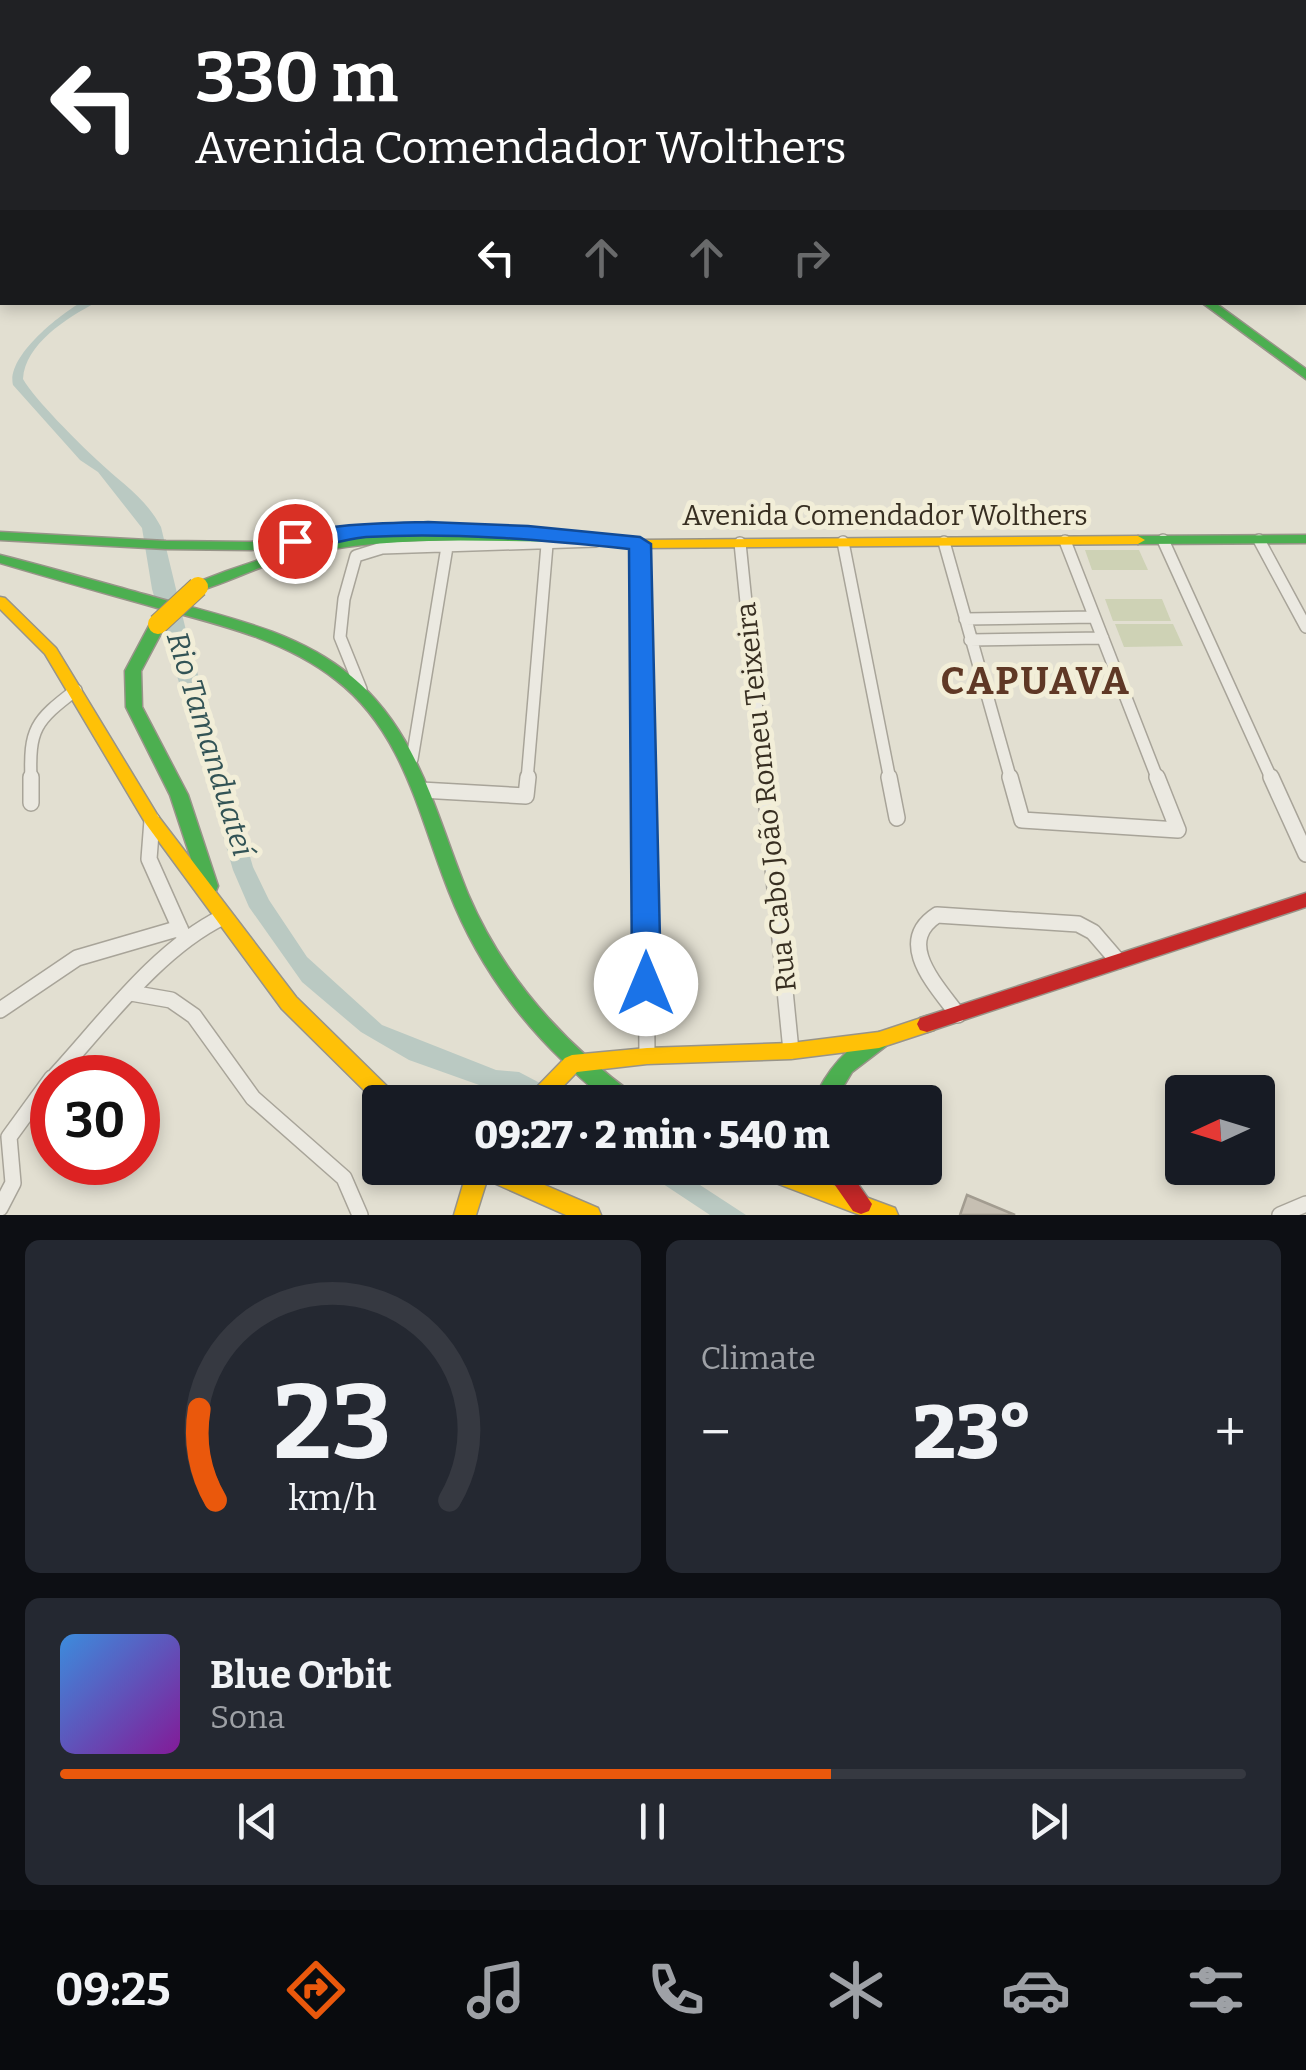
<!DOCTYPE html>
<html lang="en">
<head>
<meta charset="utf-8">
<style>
	:root { --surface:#171b24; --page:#242831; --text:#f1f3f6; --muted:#9ea1a6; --line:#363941; --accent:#ea580c }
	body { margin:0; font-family:Bitter,serif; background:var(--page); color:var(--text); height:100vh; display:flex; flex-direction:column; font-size:38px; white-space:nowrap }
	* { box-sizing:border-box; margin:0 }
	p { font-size:32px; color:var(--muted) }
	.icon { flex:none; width:55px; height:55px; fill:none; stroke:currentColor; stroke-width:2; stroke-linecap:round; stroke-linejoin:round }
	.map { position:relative; height:1215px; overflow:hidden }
	.drawer { display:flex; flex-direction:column; gap:25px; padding:25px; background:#0d0f14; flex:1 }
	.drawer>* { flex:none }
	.hud { position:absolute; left:0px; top:0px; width:1308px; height:305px; box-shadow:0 5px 15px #0003; background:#202124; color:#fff; overflow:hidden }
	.needle { width:65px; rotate:266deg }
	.tools { position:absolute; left:1165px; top:1075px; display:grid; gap:20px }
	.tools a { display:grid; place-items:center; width:110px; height:110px; border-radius:10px; background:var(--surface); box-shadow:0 5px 15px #0003; font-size:50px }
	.speed { position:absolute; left:30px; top:1055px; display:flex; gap:20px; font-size:50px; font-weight:700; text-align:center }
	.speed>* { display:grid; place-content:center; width:130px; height:130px; border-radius:50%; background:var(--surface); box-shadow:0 5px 15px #0003; line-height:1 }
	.speed .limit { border:15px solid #d22; background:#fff; color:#111 }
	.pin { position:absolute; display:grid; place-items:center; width:85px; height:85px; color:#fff; margin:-42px; border:5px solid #fff; border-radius:50%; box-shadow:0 2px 10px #0007 }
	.me { position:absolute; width:110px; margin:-55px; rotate:0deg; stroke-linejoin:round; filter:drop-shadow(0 0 8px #0008) }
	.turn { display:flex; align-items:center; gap:35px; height:210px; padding:0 30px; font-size:45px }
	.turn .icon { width:130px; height:130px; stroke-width:2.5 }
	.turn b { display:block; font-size:70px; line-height:85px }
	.lanes { display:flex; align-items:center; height:95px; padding:0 30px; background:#0003; justify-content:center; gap:50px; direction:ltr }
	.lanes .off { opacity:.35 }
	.big { font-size:75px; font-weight:800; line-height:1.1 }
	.drawer .tile { flex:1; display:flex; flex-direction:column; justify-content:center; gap:15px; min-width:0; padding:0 35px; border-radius:15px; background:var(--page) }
	.drawer .dial { align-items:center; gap:0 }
	.dial svg { height:260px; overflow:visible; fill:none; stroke:var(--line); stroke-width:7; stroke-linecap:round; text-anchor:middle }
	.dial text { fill:var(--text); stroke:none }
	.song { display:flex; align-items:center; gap:30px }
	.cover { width:120px; height:120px; border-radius:15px; background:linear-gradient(135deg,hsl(210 70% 55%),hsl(290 70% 35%)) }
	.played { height:10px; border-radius:5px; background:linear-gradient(90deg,var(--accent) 65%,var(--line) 65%) }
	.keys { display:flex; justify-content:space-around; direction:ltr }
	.heat { display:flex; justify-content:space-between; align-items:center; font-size:55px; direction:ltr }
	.drawer .tiles { flex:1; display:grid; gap:25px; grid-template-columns:1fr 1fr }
	.tile:last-child { grid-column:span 2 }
	.trip { position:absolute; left:362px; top:1085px; width:580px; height:100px; border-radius:10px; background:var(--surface); box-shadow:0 5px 15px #0003; font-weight:800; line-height:100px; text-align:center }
	.dock { display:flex; height:160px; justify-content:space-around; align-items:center; background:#090b0e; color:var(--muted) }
	.dock .icon { width:70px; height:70px }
	.dock .current { color:var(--accent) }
	.dock b { font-size:45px; color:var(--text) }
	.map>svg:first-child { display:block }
	.green { fill:#ced2b5 }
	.water { fill:#bac9c2 }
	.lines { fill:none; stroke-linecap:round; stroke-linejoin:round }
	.river { stroke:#bac9c2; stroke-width:22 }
	.building { fill:#c6bfb2; stroke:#a29c90; stroke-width:2.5 }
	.street-far1-casing { stroke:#a8a499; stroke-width:14 }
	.street-casing { stroke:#a8a499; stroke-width:18 }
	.fast-casing { stroke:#989489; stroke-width:3 }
	.slow-casing { stroke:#989489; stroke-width:3 }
	.jam-casing { stroke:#989489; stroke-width:3 }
	.street-far1 { stroke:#ebe9e1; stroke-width:11 }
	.street { stroke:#ebe9e1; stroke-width:15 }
	.fast { fill:#4caf50; fill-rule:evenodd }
	.slow { fill:#ffc107; fill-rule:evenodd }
	.jam { fill:#c62828; fill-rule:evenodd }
	.slow-bridge-casing { stroke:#8e8a80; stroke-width:22; stroke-linecap:butt }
	.slow-bridge { stroke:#ffc107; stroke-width:20 }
	.route { fill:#1a73e8; stroke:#114b97; stroke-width:2.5 }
	.labels { text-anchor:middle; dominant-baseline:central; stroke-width:10; stroke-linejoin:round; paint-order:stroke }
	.street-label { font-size:28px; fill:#372e21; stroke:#f2eed8 }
	.water-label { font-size:30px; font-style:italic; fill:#325355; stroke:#f2eed8 }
	.district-label { font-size:38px; font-weight:bold; letter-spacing:2.5px; fill:#5f3825; stroke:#f2eed8 }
</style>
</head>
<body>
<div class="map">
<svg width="1306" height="1215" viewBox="0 0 1306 1215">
	<rect width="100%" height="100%" fill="#e2dfd1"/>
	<path class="green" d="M1085,550H1139L1148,570H1092Z
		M1105,599H1162L1171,621H1113Z
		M1115,624H1173L1183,646L1124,647Z"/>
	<path class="water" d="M80,303H95C67,318 25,344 23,379C35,400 78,442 97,460C120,482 146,498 161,527L190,647L253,867L269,900L307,957L382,1025L496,1070L519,1072L576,1102H527L409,1060L361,1032L302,982L249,907L233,870L152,589L142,528L98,472L80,460L13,385C6,357 58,316 80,303Z
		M639,1168H674L746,1215H710Z"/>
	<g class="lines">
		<path class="river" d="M479,2L485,0"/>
	</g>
	<path class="building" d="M967,1195L1015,1215H960Z"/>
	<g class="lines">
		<defs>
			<path id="street-far1" d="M1163,540L1272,780
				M1259,540L1306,627
				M1065,541L1158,780
				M843,542L890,780
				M944,542L1011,780
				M740,543L764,780
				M640,544L645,780
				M965,619L1094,617
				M970,640L1103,638
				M361,689L340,637L344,599L356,556L382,548L596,541
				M412,759L447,547
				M31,780C29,729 35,721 76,690
				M527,780L547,545"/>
			<path id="street" d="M645,777L647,1056
				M764,777L791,1051
				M889,777L897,818
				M1010,777L1022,820L1178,830L1157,777
				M1271,777L1306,854
				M421,790L526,796L528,777
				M31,803V777
				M152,820L149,859L182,933
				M131,993L171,1000L194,1016L253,1098L344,1178L360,1215
				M0,1010L77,958L180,928
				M958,1015C937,986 894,943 937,915L1078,924L1093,932L1118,961
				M53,1078C103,1024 157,949 223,917
				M9,1137L52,1078
				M0,1208L13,1183L9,1137
				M1280,1215L1306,1204"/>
			<path id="fast" d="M1123,0H1131L1129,2H1122Z
				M1201,302H1214L1306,369V379Z
				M362,527L533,529L540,533L565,534L572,538L565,542C475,541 382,535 293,557C260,565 230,582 198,591L191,587L193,584C253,559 311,543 375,535L251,550L166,549L0,540V532L166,541L251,542Z
				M1306,535V543L1138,544L1131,540L1138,536Z
				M0,555C52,568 103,583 154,597C221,616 296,630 351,676C419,732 436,816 468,894C504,978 563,1043 636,1096L639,1102C632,1102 623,1104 616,1102C602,1100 574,1072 563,1061C513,1013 474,956 449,892C419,817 404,732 336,680C284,639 217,624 154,607C103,593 51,578 0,563Z
				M158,619L166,624L141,671L142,707L188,795L218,886L216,891L209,893L202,891L200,886L170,795L126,707L125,671L150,624Z
				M879,1032L886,1034L889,1040L886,1046L852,1072L834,1102H813C825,1073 848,1043 879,1032Z"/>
			<path id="slow" d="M1305,249H1306V256H1305Z
				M555,533L640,540L1138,536L1145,540L1138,544L640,548L550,540L548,537L550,534Z
				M0,597L5,598L56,648L158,816L296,997L397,1096L400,1102H380V1106L282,1009L146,824L45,654L0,609Z
				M927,1016L934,1018L937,1024L934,1030L879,1048L791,1059L647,1064L577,1072L548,1102H524L528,1096L565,1058L572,1055L647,1048L791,1043L879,1032Z
				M468,1168H505L598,1208L601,1215H566L487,1180L476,1215H454Z
				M752,1168H787L895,1208L898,1215H860L755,1175Z"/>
			<path id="jam" d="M1207,0H1215L1213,2H1207Z
				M1305,224H1306V230H1305Z
				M1306,893V907L927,1032L920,1030L917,1024L920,1018Z
				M823,1168H847L872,1204L869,1211L861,1214L853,1211Z"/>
		</defs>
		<use href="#street-far1" class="street-far1-casing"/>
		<use href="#street" class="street-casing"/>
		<use href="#fast" class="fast-casing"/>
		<use href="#slow" class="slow-casing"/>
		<use href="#jam" class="jam-casing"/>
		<use href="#street-far1" class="street-far1"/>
		<use href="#street" class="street"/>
		<use href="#fast" class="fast"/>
		<use href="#slow" class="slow"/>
		<use href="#jam" class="jam"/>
		<defs>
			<path id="slow-bridge" d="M158,624L198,587"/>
		</defs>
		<use href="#slow-bridge" class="slow-bridge-casing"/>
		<use href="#slow-bridge" class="slow-bridge"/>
	</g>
	<path class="route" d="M428,522L528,526L640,537L651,544L661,984L657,992L646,996L636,992L632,984L629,549C542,540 454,532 366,537C345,538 300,556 284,541C304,523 398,523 428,522Z"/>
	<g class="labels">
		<g class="street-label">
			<text x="885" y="515">Avenida Comendador Wolthers</text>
			<text transform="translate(766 797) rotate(-96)">Rua Cabo João Romeu Teixeira</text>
		</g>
		<g class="water-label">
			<text transform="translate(210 744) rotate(73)">Rio Tamanduateí</text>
		</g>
		<g class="district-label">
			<text x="1036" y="681">CAPUAVA</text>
		</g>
	</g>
</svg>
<div class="tools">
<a><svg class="needle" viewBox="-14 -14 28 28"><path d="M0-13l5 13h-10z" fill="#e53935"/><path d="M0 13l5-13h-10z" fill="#9ea1a6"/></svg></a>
</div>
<div class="speed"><div class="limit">30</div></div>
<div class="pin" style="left:295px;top:541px;background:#d93025"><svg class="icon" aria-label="arrive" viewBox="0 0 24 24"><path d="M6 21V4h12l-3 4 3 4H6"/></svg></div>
<svg class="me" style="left:646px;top:984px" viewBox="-20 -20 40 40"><circle r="19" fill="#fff"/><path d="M0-13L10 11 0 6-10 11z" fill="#1a73e8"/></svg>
<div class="trip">09:27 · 2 min · 540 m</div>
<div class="hud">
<div class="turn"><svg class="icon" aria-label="left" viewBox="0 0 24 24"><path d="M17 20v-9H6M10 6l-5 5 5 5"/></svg><div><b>330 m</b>Avenida Comendador Wolthers</div></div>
<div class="lanes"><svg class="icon" aria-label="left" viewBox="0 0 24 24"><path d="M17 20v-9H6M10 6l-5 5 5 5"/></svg><svg class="icon off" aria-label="ahead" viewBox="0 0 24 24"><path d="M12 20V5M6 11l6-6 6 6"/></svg><svg class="icon off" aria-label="ahead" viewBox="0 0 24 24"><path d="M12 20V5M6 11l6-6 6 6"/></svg><svg class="icon off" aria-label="right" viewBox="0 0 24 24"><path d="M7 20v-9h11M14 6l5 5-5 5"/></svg></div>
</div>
</div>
<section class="drawer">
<div class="tiles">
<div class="tile dial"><svg viewBox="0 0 100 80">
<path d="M14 69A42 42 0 1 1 86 69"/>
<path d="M14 69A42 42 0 0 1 9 41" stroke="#ea580c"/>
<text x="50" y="56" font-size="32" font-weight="700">23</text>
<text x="50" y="72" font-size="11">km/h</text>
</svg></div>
<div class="tile"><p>Climate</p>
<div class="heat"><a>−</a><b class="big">23°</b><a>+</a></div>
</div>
<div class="tile">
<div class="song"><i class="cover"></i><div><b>Blue Orbit</b><p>Sona</p></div></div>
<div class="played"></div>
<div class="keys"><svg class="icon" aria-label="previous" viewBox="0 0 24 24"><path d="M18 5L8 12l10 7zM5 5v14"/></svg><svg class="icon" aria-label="pause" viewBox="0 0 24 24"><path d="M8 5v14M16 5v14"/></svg><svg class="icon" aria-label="next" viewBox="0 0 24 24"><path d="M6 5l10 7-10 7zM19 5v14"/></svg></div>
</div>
</div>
</section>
<nav class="dock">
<b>09:25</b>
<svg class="icon current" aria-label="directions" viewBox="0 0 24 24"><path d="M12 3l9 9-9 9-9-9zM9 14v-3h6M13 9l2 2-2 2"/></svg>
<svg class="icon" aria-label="music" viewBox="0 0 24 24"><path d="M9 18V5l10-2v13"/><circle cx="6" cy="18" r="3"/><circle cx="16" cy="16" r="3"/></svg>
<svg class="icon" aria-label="phone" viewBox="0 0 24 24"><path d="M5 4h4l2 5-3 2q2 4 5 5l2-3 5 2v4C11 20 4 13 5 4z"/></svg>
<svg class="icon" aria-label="climate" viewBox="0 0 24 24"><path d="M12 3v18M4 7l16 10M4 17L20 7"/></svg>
<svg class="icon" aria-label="car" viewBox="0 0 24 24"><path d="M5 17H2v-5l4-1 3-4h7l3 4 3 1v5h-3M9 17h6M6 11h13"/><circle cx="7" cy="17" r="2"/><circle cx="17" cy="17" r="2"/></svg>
<svg class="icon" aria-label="filters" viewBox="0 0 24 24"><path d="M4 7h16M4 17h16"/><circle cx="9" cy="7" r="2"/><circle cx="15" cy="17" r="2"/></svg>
</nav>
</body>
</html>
